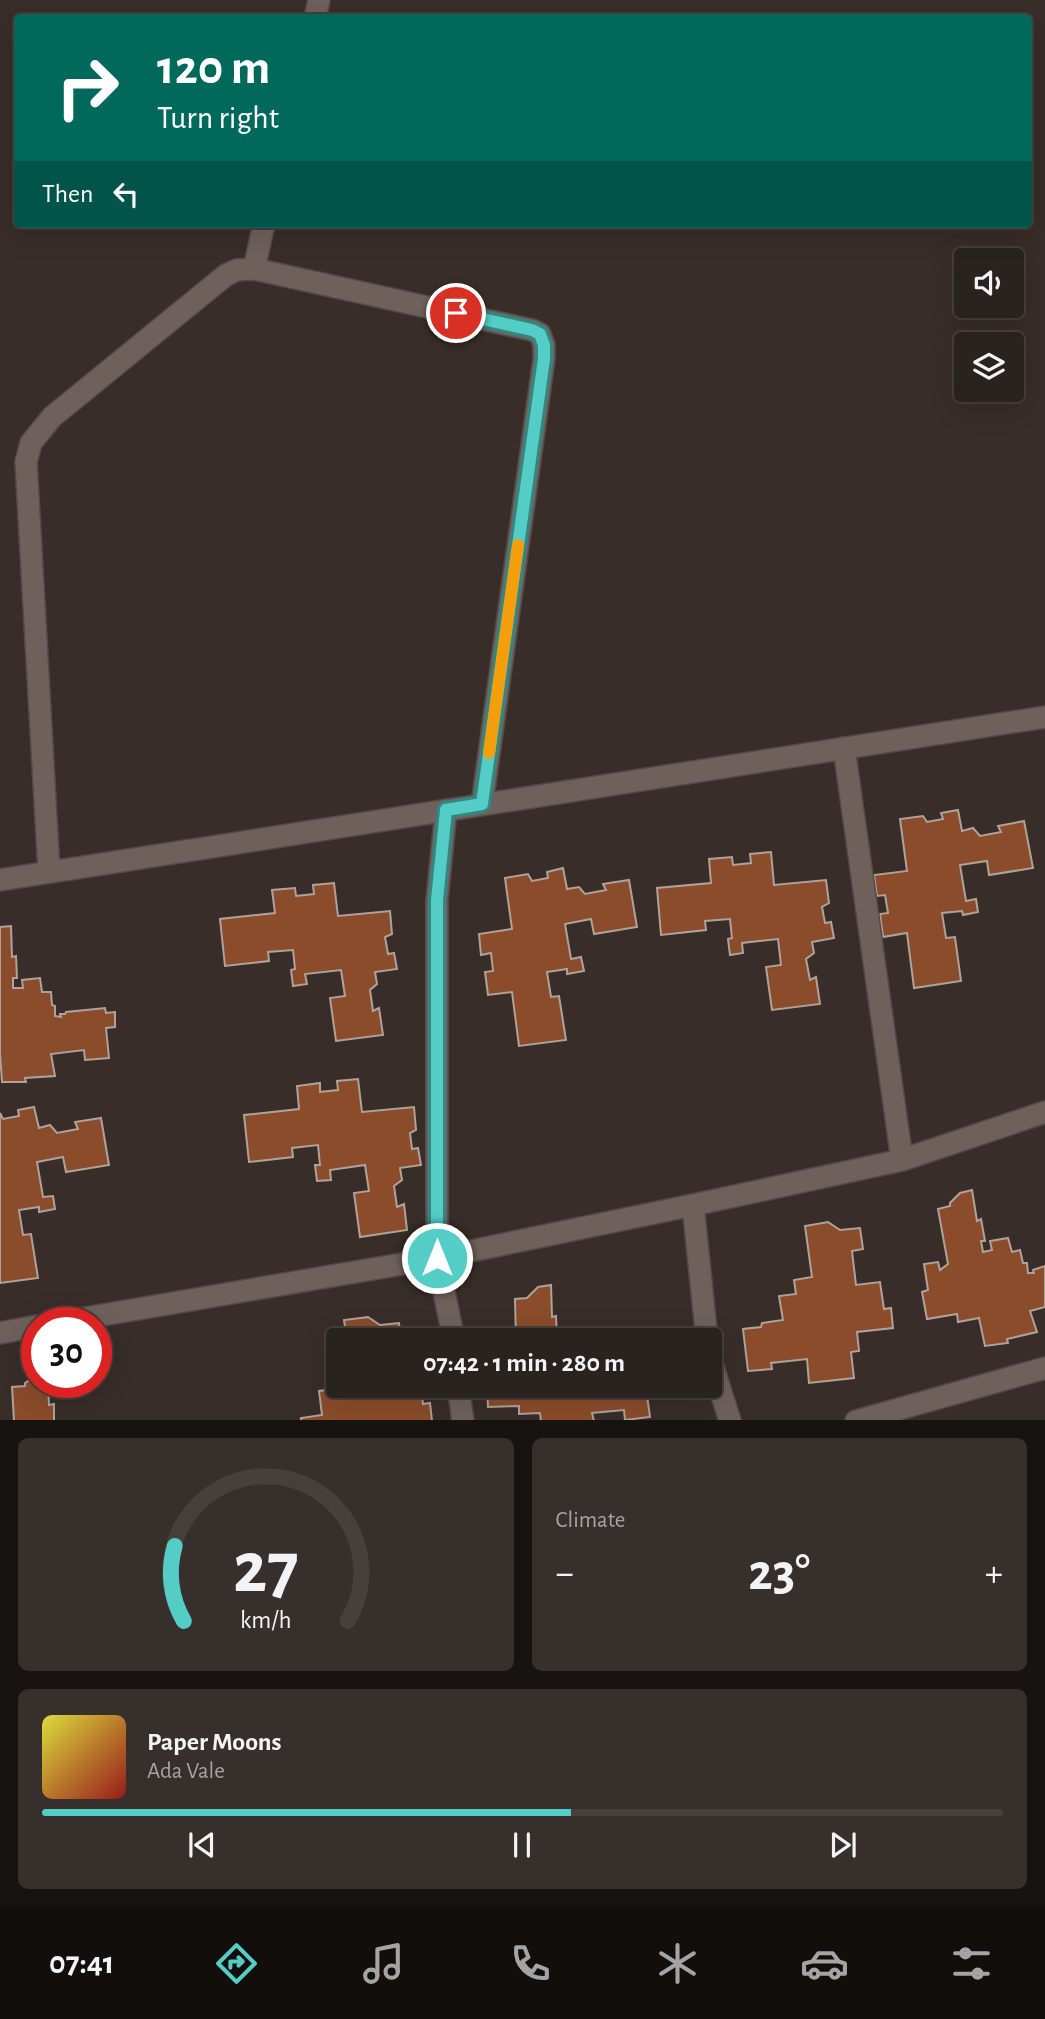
<!DOCTYPE html>
<html lang="en">
<head>
<meta charset="utf-8">
<style>
	:root { --surface:#2a221e; --page:#362f2b; --text:#f1f3f6; --muted:#a5a4a4; --line:#463f3c; --accent:#54cdc6 }
	body { margin:0; font-family:"Alegreya Sans",sans-serif; background:var(--page); color:var(--text); height:100vh; display:flex; flex-direction:column; font-size:26px; white-space:nowrap }
	* { box-sizing:border-box; margin:0 }
	p { font-size:23px; color:var(--muted) }
	.icon { flex:none; width:38px; height:38px; fill:none; stroke:currentColor; stroke-width:2; stroke-linecap:round; stroke-linejoin:round }
	.map { position:relative; height:1420px; overflow:hidden }
	.side { display:flex; flex-direction:column; gap:18px; padding:18px; background:#171310; flex:1 }
	.side>* { flex:none }
	.top-card { position:absolute; left:14px; top:14px; width:1018px; height:214px; border-radius:7px; box-shadow:0 7px 28px #0002,0 0 0 2px var(--line); background:#00695c; color:#fff; overflow:hidden }
	.fabs { position:absolute; left:954px; top:248px; display:grid; gap:14px }
	.fabs a { display:grid; place-items:center; width:70px; height:70px; border-radius:7px; background:var(--surface); box-shadow:0 7px 28px #0002,0 0 0 2px var(--line); font-size:35px }
	.speed { position:absolute; left:21px; top:1307px; display:flex; gap:14px; font-size:35px; font-weight:700; text-align:center }
	.speed>* { display:grid; place-content:center; width:91px; height:91px; border-radius:50%; background:var(--surface); box-shadow:0 7px 28px #0002,0 0 0 2px var(--line); line-height:1 }
	.speed .limit { border:10px solid #d22; background:#fff; color:#111 }
	.pin { position:absolute; display:grid; place-items:center; width:60px; height:60px; color:#fff; margin:-30px; border:4px solid #fff; border-radius:50%; box-shadow:0 2px 7px #0007 }
	.me { position:absolute; width:77px; margin:-38px; rotate:0deg; stroke-linejoin:round; filter:drop-shadow(0 0 5px #0008) }
	.turn { display:flex; align-items:center; gap:24px; height:147px; padding:0 28px; font-size:32px }
	.turn .icon { width:91px; height:91px; stroke-width:2.5 }
	.turn b { display:block; font-size:49px; line-height:60px }
	.then { display:flex; align-items:center; height:66px; padding:0 28px; background:#0003; gap:14px; font-size:26px }
	.big { font-size:52px; font-weight:600; line-height:1.1 }
	.side .card { flex:1; display:flex; flex-direction:column; justify-content:center; gap:10px; min-width:0; padding:0 24px; border-radius:10px; background:var(--page) }
	.side .dial { align-items:center; gap:0 }
	.dial svg { height:182px; overflow:visible; fill:none; stroke:var(--line); stroke-width:7; stroke-linecap:round; text-anchor:middle }
	.dial text { fill:var(--text); stroke:none }
	.song { display:flex; align-items:center; gap:21px }
	.cover { width:84px; height:84px; border-radius:10px; background:linear-gradient(135deg,hsl(60 70% 55%),hsl(0 70% 35%)) }
	.played { height:7px; border-radius:4px; background:linear-gradient(90deg,var(--accent) 55%,var(--line) 55%) }
	.keys { display:flex; justify-content:space-around; direction:ltr }
	.heat { display:flex; justify-content:space-between; align-items:center; font-size:38px; direction:ltr }
	.side .tiles { flex:1; display:grid; gap:18px; grid-template-columns:1fr 1fr }
	.card:last-child { grid-column:span 2 }
	.trip { position:absolute; left:326px; top:1328px; width:396px; height:70px; border-radius:7px; background:var(--surface); box-shadow:0 7px 28px #0002,0 0 0 2px var(--line); font-weight:600; line-height:70px; text-align:center }
	.tabs { display:flex; height:112px; justify-content:space-around; align-items:center; background:#110e0c; color:var(--muted) }
	.tabs .icon { width:49px; height:49px }
	.tabs .active { color:var(--accent) }
	.tabs b { font-size:32px; color:var(--text) }
	.map>svg:first-child { display:block }
	.building { fill:#8a4c2a; stroke:#afa29b; stroke-width:2 }
	.lines { fill:none; stroke-linecap:round; stroke-linejoin:round }
	.minor-casing { stroke:#534946; stroke-width:24 }
	.minor { stroke:#6e615b; stroke-width:21 }
	.route-casing { stroke:#378581; stroke-width:18 }
	.route { stroke:#54cdc6; stroke-width:12 }
	.slow { stroke:#f59e0b; stroke-width:12 }
</style>
</head>
<body>
<div class="map">
<svg width="1045" height="1421" viewBox="0 0 1045 1421">
	<rect width="100%" height="100%" fill="#382d28"/>
	<path class="building" d="M958,810L962,831L973,828L980,836L1001,832L998,826L1024,821L1033,868L989,875L987,861L960,865L966,901L976,899L978,912L963,915L962,911L942,913L946,938L955,937L961,981L914,988L907,933L883,937L880,914L888,913L885,895L877,896L874,875L907,871L900,819L923,816L927,822L943,819L941,813Z
		M771,852L774,885L826,880L829,903L822,907L825,923L831,922L834,938L812,942L814,953L806,959L810,980L816,977L820,1004L772,1010L766,967L781,965L778,939L742,943L743,953L730,955L728,939L732,938L730,919L705,921L706,930L661,935L657,888L711,883L709,859L732,857L733,865L751,863L750,854Z
		M563,868L567,889L579,887L585,894L606,890L603,884L629,880L637,927L594,934L591,919L565,924L571,959L581,957L584,971L567,974V969L547,972L551,997L559,996L566,1040L519,1046L512,992L488,995L485,972L493,971L491,953L481,955L479,934L512,929L505,878L528,874L532,881L548,878L547,872Z
		M334,883L338,916L390,911L392,934L385,937L388,954L394,953L397,969L375,972L377,984L370,990L373,1011L379,1008L383,1035L336,1041L330,998L345,996L341,970L305,974L307,984L293,986L291,970L295,969L293,950L268,952L269,961L225,966L220,919L275,913L272,890L295,888L296,896L314,894L313,885Z
		M11,926L12,957L16,956L17,978H13V988H23L22,980L40,978L42,992H51L52,1005L55,1006V1016L61,1017L60,1014H65L66,1012L105,1008L106,1013L115,1012V1027L106,1028L109,1058L85,1060L84,1050L51,1054L55,1076L25,1078L26,1082H2L0,1053V927Z
		M358,1079L362,1112L414,1107L416,1130L410,1133L412,1149L418,1148L421,1165L400,1168L402,1180L394,1186L397,1207L404,1204L407,1230L360,1237L354,1193L369,1191L365,1165L330,1170L331,1180L317,1181L315,1165H320L318,1145L292,1148L293,1157L249,1162L244,1115L299,1109L297,1086L320,1083V1092L338,1090L337,1081Z
		M34,1107L39,1128L50,1125L57,1133L78,1129L75,1122L101,1118L109,1165L66,1172L63,1157L37,1162L43,1197L53,1196L55,1209L39,1212V1207L19,1210L23,1235L31,1234L38,1278L0,1283V1113L3,1119L19,1116L18,1110Z
		M972,1190L977,1221L981,1219L985,1241H981L983,1252L992,1250L990,1241L1008,1238L1012,1252L1020,1250L1023,1263H1027L1028,1273H1034L1033,1270L1045,1266V1307L1030,1311L1037,1332L1007,1339L1008,1343L985,1346L979,1318L958,1322L957,1314L927,1319L922,1292L928,1290L924,1264L938,1262L940,1270L948,1264L938,1209L950,1206V1203L960,1193Z
		M828,1222L840,1230L860,1228L863,1249L852,1251L856,1285L880,1282L884,1309L891,1308L893,1328L857,1332L859,1351L851,1352L854,1378L809,1383L807,1359L771,1363L772,1369L748,1371L743,1329L761,1327L762,1323L783,1320L779,1296L796,1294L794,1280L812,1277L805,1226Z
		M551,1285L552,1317L556,1316L557,1337L553,1338V1340H516L515,1299L527,1298L538,1287Z
		M368,1317L380,1325L399,1323L401,1340H347L344,1320Z
		M338,1374V1386H421L423,1404L430,1403L432,1421H301V1418L322,1415L319,1391L336,1389L333,1375Z
		M37,1375V1382H48L49,1405L54,1404V1421H14L12,1387L25,1386V1383Z
		M487,1386H655V1387L646,1388L650,1417L625,1420L624,1410L592,1413L594,1421H541L540,1413L519,1414V1406L488,1407Z"/>
	<g class="lines">
		<defs>
			<path id="minor" d="M315,18L319,0
				M254,269L532,330L540,334L544,345V359L482,804
				M844,748L902,1160
				M446,810L437,900V1258L454,1340
				M49,872L26,462L31,443L52,417L226,275L237,270L254,269L264,224
				M0,880L1045,717
				M693,1205L707,1340
				M56,1323L437,1258L693,1205L902,1160L1045,1112
				M0,1333L37,1326
				M709,1354L730,1421
				M458,1386L463,1421
				M856,1421L1045,1368"/>
		</defs>
		<use href="#minor" class="minor-casing"/>
		<use href="#minor" class="minor"/>
	</g>
	<g class="lines">
		<defs>
			<path id="route" d="M437,1258V900L446,810L482,804L544,359V345L540,334L532,330L456,313"/>
		</defs>
		<use href="#route" class="route-casing"/>
		<use href="#route" class="route"/>
		<path class="slow" d="M489,753L518,545"/>
	</g>
</svg>
<div class="fabs">
<a><svg class="icon" aria-label="sound" viewBox="0 0 24 24"><path d="M4 9h4l5-4v14l-5-4H4zM17 9q2 3 0 6"/></svg></a>
<a><svg class="icon" aria-label="layers" viewBox="0 0 24 24"><path d="M12 4l9 5-9 5-9-5zM3 14l9 5 9-5"/></svg></a>
</div>
<div class="speed"><div class="limit">30</div></div>
<div class="pin" style="left:456px;top:313px;background:#d93025"><svg class="icon" aria-label="arrive" viewBox="0 0 24 24"><path d="M6 21V4h12l-3 4 3 4H6"/></svg></div>
<svg class="me" style="left:437px;top:1258px" viewBox="-20 -20 40 40"><circle r="17" fill="#54cdc6" stroke="#fff" stroke-width="3"/><path d="M0-11L8 9 0 5-8 9z" fill="#fff"/></svg>
<div class="trip">07:42 · 1 min · 280 m</div>
<div class="top-card">
<div class="turn"><svg class="icon" aria-label="right" viewBox="0 0 24 24"><path d="M7 20v-9h11M14 6l5 5-5 5"/></svg><div><b>120 m</b>Turn right</div></div>
<div class="then">Then<svg class="icon" aria-label="left" viewBox="0 0 24 24"><path d="M17 20v-9H6M10 6l-5 5 5 5"/></svg></div>
</div>
</div>
<section class="side">
<div class="tiles">
<div class="card dial"><svg viewBox="0 0 100 80">
<path d="M14 69A42 42 0 1 1 86 69"/>
<path d="M14 69A42 42 0 0 1 10 36" stroke="#54cdc6"/>
<text x="50" y="56" font-size="32" font-weight="700">27</text>
<text x="50" y="72" font-size="11">km/h</text>
</svg></div>
<div class="card"><p>Climate</p>
<div class="heat"><a>−</a><b class="big">23°</b><a>+</a></div>
</div>
<div class="card">
<div class="song"><i class="cover"></i><div><b>Paper Moons</b><p>Ada Vale</p></div></div>
<div class="played"></div>
<div class="keys"><svg class="icon" aria-label="previous" viewBox="0 0 24 24"><path d="M18 5L8 12l10 7zM5 5v14"/></svg><svg class="icon" aria-label="pause" viewBox="0 0 24 24"><path d="M8 5v14M16 5v14"/></svg><svg class="icon" aria-label="next" viewBox="0 0 24 24"><path d="M6 5l10 7-10 7zM19 5v14"/></svg></div>
</div>
</div>
</section>
<nav class="tabs">
<b>07:41</b>
<svg class="icon active" aria-label="directions" viewBox="0 0 24 24"><path d="M12 3l9 9-9 9-9-9zM9 14v-3h6M13 9l2 2-2 2"/></svg>
<svg class="icon" aria-label="music" viewBox="0 0 24 24"><path d="M9 18V5l10-2v13"/><circle cx="6" cy="18" r="3"/><circle cx="16" cy="16" r="3"/></svg>
<svg class="icon" aria-label="phone" viewBox="0 0 24 24"><path d="M5 4h4l2 5-3 2q2 4 5 5l2-3 5 2v4C11 20 4 13 5 4z"/></svg>
<svg class="icon" aria-label="climate" viewBox="0 0 24 24"><path d="M12 3v18M4 7l16 10M4 17L20 7"/></svg>
<svg class="icon" aria-label="car" viewBox="0 0 24 24"><path d="M5 17H2v-5l4-1 3-4h7l3 4 3 1v5h-3M9 17h6M6 11h13"/><circle cx="7" cy="17" r="2"/><circle cx="17" cy="17" r="2"/></svg>
<svg class="icon" aria-label="filters" viewBox="0 0 24 24"><path d="M4 7h16M4 17h16"/><circle cx="9" cy="7" r="2"/><circle cx="15" cy="17" r="2"/></svg>
</nav>
</body>
</html>
